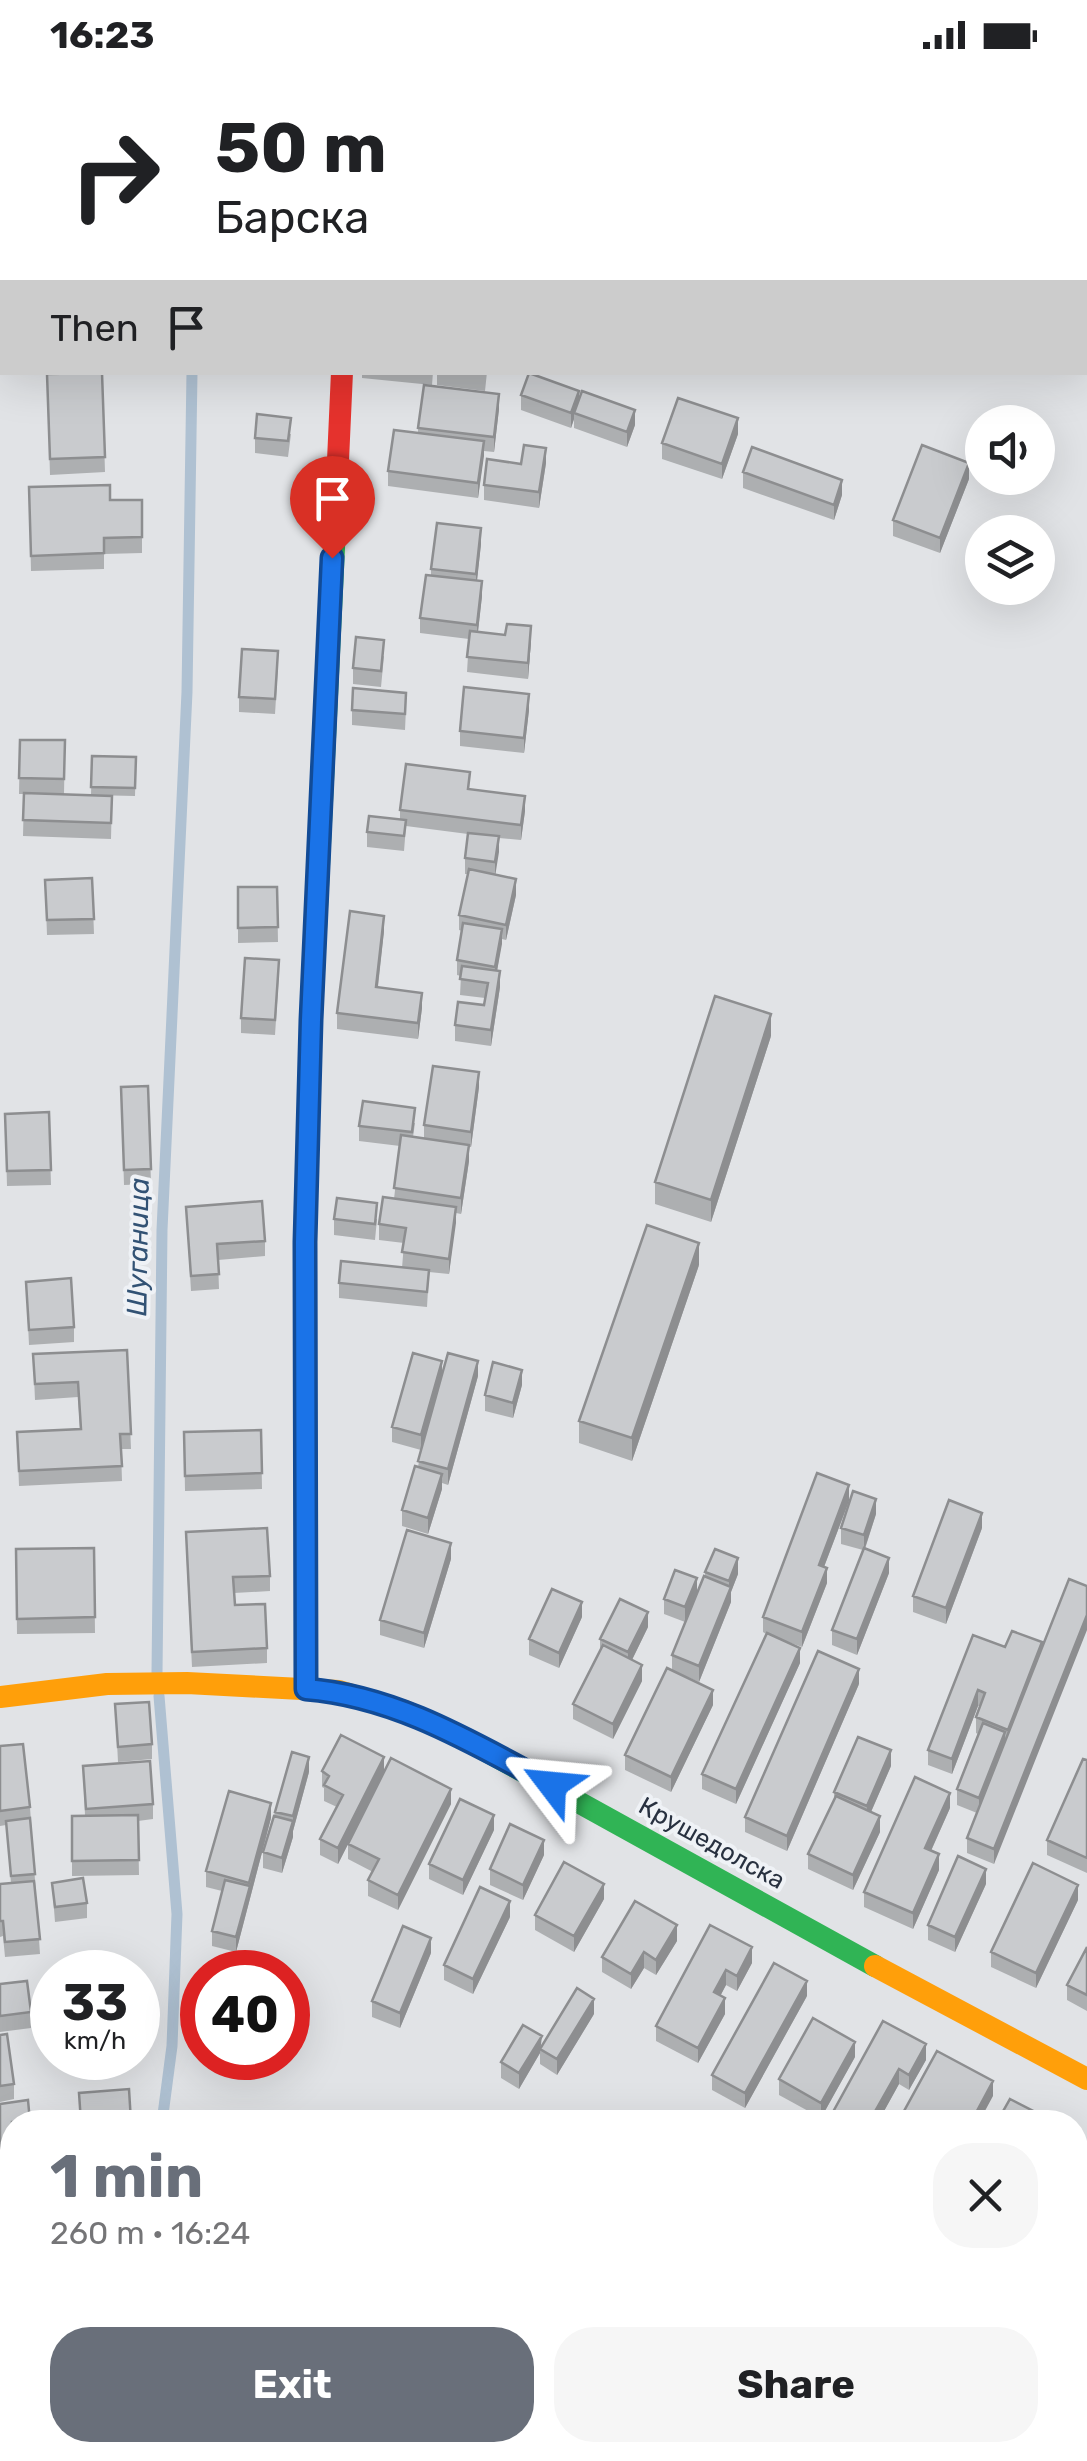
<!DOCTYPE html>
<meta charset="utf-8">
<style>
:root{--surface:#fff;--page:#f6f6f6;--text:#202124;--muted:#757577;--accent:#696f7a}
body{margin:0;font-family:Rubik,sans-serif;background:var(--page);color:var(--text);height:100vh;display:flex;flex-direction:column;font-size:38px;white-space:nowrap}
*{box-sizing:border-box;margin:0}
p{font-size:32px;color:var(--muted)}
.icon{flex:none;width:55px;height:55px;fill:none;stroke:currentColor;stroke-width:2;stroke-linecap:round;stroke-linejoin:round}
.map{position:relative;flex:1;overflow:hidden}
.sheet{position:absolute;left:0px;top:2040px;width:1088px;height:352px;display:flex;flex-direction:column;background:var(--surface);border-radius:40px 40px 0 0;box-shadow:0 10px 40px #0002}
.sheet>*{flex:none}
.guide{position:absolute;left:0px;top:0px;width:1088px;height:305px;box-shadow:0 10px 40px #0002;background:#fff;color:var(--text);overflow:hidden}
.controls{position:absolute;left:965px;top:335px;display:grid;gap:20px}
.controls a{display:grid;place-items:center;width:90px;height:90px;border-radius:50%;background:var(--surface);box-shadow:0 10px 40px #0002;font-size:50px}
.speed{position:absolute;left:30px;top:1880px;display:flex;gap:20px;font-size:50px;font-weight:700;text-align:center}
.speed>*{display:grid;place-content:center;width:130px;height:130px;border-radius:50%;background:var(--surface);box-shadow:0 10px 40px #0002;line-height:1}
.speed small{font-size:25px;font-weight:400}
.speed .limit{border:15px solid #d22;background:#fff;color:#111}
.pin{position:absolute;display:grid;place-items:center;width:85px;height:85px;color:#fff;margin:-102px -42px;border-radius:50% 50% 50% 0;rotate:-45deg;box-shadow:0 0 10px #0007}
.pin .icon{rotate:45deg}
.me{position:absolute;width:110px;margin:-55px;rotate:299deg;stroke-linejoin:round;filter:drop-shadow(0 0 8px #0008)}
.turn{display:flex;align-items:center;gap:35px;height:210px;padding:0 50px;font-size:45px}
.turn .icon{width:130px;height:130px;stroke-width:2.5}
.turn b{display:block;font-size:70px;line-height:85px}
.then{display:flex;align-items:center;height:95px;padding:0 50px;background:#0003;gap:20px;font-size:38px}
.round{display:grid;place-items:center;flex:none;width:105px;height:105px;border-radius:40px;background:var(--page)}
.headline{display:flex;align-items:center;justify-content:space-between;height:170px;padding:0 50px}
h1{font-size:60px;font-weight:700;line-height:75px;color:var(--accent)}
.action{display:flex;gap:20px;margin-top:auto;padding:20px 50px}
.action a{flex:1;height:115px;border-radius:40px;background:var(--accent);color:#fff;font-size:40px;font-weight:700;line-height:115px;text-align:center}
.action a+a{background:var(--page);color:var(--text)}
.status{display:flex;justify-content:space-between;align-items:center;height:70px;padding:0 50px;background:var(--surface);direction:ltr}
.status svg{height:28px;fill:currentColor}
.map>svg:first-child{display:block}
</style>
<div class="status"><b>16:23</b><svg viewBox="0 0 49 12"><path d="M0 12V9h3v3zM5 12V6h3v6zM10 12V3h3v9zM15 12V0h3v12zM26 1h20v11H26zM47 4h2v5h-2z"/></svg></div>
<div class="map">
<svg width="1087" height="2391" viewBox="0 0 1087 2391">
<rect width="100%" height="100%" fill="#e1e3e6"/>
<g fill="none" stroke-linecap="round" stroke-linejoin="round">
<!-- stream -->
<path stroke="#afc1d2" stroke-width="11" d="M206,2v-2
M157,1603l5,-443 25,-538 5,-320
M159,1626l18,218 -5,132 -10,76
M145,2380v11"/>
<!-- street casing -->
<g stroke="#bfc1c4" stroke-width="39">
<path id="street" d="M385,2l1,-2"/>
</g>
<!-- street -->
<use href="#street" stroke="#f1f1f3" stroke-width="35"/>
<!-- fast -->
<path stroke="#30b455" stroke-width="22" d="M311,965l24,-508
M457,1665l418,231"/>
<!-- slow -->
<path stroke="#ff9f0a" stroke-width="22" d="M306,1619l-1,-447 6,-207
M0,1627l107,-13 80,-1 152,8 66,20 52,24
M875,1896l212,113"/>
<!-- jam -->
<path stroke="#e5322d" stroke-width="22" d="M335,457l7,-155"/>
</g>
<!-- wall -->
<path fill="#adafb1" d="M362,302h71l-1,13 -70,-7z
M437,302h50l-2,19 -48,-6z
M102,303l3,99 -55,3 -3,-101z
M521,325l58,5 56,25 -8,22 -53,-19v-9l-3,9 -50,-18z
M499,339l-5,43 -10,-1 -6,47 -90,-12v-15l30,-38v-5z
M291,364l-3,23 -33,-4v-15z
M738,364l-16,45 -60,-20v-16z
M546,393l-7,45 -55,-8v-15l37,-21z
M743,402l99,23 -8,25 -91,-32z
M969,409l-29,74 -47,-17v-16z
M29,417l81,13h32v53l-38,1v15l-73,2z
M481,474l-4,36 5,16 -4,36 53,9 -3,38 -61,-7 2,-33 -49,-6v-15l11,-43v-6z
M384,586l-3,31 -28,-3v-16z
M278,596l-3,48 -36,-2v-15z
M406,638l-1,22 -53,-5v-15z
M529,640l-5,43 -64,-7v-15z
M20,670h45l-1,54 48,2 -1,43 -88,-3 1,-42h-5z
M92,686l44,1 -1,39 -44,-1z
M470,719l55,22 -4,29 -22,-2 -4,37 21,20 -10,45 -4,-1 -5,32 3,16 -9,59 -36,-5v-16l29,-20 1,-7 -25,-3 1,-19 -4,-1v-15l5,-29 -3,-1v-15l9,-41h-3v-16l3,-24 -62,-8 -2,25 -37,-4v-15l33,-12v-10z
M92,808l2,56 -47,1 -2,-55z
M238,817h39l1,55 -40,1z
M384,861l-6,56 44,21 -4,31 -81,-10v-16z
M279,905l-4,60 -34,-2v-15z
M771,966l-60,186 -56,-18v-22z
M148,1016l3,98 -27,1 -3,-98z
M479,1017l-8,60h-2v14l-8,53 -5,-1 -7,61 -20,-2 -2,35 -88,-9v-15l63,-15 2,-25 -25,-3v-16l15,-25 6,-53 -41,-5v-15l56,-3 -2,14 11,2v-14z
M49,1042l2,73 -44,1 -2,-72z
M186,1137l79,34v15l-47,4 1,29 -28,2z
M334,1149h43l-2,21 -41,-5z
M699,1195l-67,196 -53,-18v-22z
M26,1212l48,45v15l-45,3z
M127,1280l4,99h-10l1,32 -103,5 -2,-54 63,-3 -2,-32 -43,3 -2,-46z
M442,1304l36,2 -30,109 -6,-2v6l-14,45 -26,-8v-16l16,-43 3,-17 -29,-8v-15z
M522,1315l-9,33 -28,-7v-16z
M261,1360l1,59 -77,2 -1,-59z
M849,1431l-25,66 3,16 -25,64 -22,-8 20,24 -64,141 -34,-15v-15l64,-140 -3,-2v-15z
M876,1444l-11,35 24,24 -32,82 -25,-10v-15l31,-80 -22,-6v-16z
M982,1458l-36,96 -33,-12v-16z
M186,1477l84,29v15l-36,2 1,12 32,43v15l-75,4z
M94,1478l1,85 -78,1 -1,-85z
M451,1489l-27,89 -44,-13v-15z
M705,1502l33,2 -7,18v10l-32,80 -25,-11 39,34 -42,87 -46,-22v-15l47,-85v-15l13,-33 -21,-8v-15l33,-6 8,-17z
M582,1547l-23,51 -30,-13v-16z
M648,1557l-16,33 10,21 -29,58 -40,-20v-15l27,-54v-11z
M1042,1572l-48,222 -27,-11v-15l10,-25 -20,-8v-16l21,-55 -2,-1v-16l4,-11h-2l-26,68 -24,-9v-15l77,-103z
M859,1614l-72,167 -42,-19v-15z
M115,1634l37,40v15l-34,3z
M0,1676l30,61 10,147 -35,3 -2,-21 -3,1v-53l11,-1 -5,-58 -6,1z
M1087,1690v113l-40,-18v-15z
M83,1696l70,38v15l-15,2 1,54 -67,1v-60l13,-1z
M891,1696l-20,46 9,20 -27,58 -45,-21v-15l26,-55v-7z
M322,1701h62l67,33 -53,106 -30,-14v-16l5,-8 -25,-13v-15l-10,20 -18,-9v-16l17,-32 -13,-6v-13l-2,-1z
M309,1702l-16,59v6l-11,36 -19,-5v-16l12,-40z
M950,1738l-19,43 8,19 -26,59 -49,-22v-15z
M271,1748l-35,134 -24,-6v-15l10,-40 -16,-4v-16z
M494,1760l-31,65 -34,-16v-15z
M544,1785l-21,45 -33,-15v-16z
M52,1813l35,20v15l-32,4z
M986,1814l-31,68 -27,-12v-15z
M604,1829l-30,53 -39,-22v-15z
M1078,1830l-42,88 -45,-21v-15z
M510,1847l-37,77 -29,-14v-15z
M710,1855l42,38 -15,28 -11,-6 -6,11 5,18 -27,49 -42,-22v-15z
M677,1871l-21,34 -12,-7 -13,21 -29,-17v-15z
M1087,1877v64l-20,-11v-15z
M431,1883l-31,75 -28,-11v-16z
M0,1914l31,28v16l-31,4z
M807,1926l-62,112 -33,-18v-15z
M594,1944l-37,61 -17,-11v-11l-21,36 -18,-11v-16l41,-15z
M883,1951l43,39 -17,30 -10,-6 -21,38h-50z
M0,1965l14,49v15l-14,3z
M855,1987l-34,61 -42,-23v-16z
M0,2034l12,18v47l-10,1 -2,-16z
M12,2101v78l-11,2 -1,-78z
M33,2380h62v8l2,3h-63z"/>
<!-- shaded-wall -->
<path fill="#8d8e90" d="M579,321v15l-5,7v6l-3,9v-15z
M499,324v15l-5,43v-15z
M635,340v15l-8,22v-15z
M738,348v16l-16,45v-15z
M484,371v15l-6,42v-15z
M546,378v15l-7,45v-16z
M969,393v16l-29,74v-15z
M842,410v15l-8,25v-15z
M481,458v16l-5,46v-16z
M482,511v15l-5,44v-15z
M531,556v15l-3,38v-16z
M529,624v16l-5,43v-15z
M525,726v15l-4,29v-15z
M499,766v16l-4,25v-15z
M516,809v16l-10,45v-15z
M384,846v15l-8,71v-15z
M502,859v15l-7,38v-15z
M500,901v16l-9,59v-16z
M422,923v15l-4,31v-16z
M771,944v22l-60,186v-22z
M479,1002v15l-8,60v-15z
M469,1075v16l-8,53v-16z
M456,1137v16l-7,51v-15z
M699,1173v22l-67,196v-23z
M442,1291v15l-21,74v-15z
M478,1291v15l-30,109v-16z
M522,1300v15l-9,33v-15z
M442,1404v15l-14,45v-16z
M849,1415v16l-30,79v-15z
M876,1429v15l-12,37v-16z
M982,1443v15l-36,96v-16z
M451,1473v16l-27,89v-15z
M738,1488v16l-7,18v10l-32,80v-16l30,-74v-11z
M889,1488v15l-32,82v-16z
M827,1498v15l-25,64v-15z
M697,1508v16l-12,28v-15z
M582,1532v15l-23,51v-15z
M648,1542v15l-20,41v-16z
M1087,1545v15l-93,234v-15z
M1042,1572v16l-34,87v-15z
M800,1578v15l-64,141v-15z
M642,1595v16l-29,58v-15z
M859,1599v15l-72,167v-15z
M713,1620v15l-42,87v-15z
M978,1620v16l-26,68v-15z
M1005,1662v15l-26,67v-16z
M891,1680v16l-24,55v-15z
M309,1687v15l-16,59v6l-11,36v-15l11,-36v-6z
M384,1687v16l-46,91v-16z
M451,1719v15l-53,106v-15z
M950,1723v15l-25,56v-16z
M271,1733v15l-35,134v-15z
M494,1745v15l-31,65v-15z
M880,1746v16l-27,58v-15z
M544,1770v15l-21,45v-15z
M939,1784v16l-26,59v-16z
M986,1799v15l-31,68v-15z
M604,1814v15l-30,53v-16z
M1078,1815v15l-42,88v-15z
M510,1831v16l-37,77v-15z
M677,1855v16l-21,34v-15z
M431,1868v15l-31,75v-15z
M752,1877v16l-15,28v-15z
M644,1882v16l-13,21v-15z
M726,1900v15l-12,23v-16z
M807,1911v15l-62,112v-15z
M725,1928v16l-27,49v-15z
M594,1929v15l-37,61v-16z
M542,1966l-2,17 -21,36v-16z
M855,1972v15l-34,61v-15z
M926,1974v16l-17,30v-15z
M899,1999v15l-21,38h-9z
M993,2011v15l-14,26h-8z
M1087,2137v15l-12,21v-15z"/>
<!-- building -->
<path fill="#c9cbce" stroke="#8d8e90" stroke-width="2.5" d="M102,303l3,84 -55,2 -3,-85z
M529,303l50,18 -8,22 -50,-18z
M424,315l75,9 -5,43 -76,-9z
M582,321l53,19 -8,22 -53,-19z
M678,328l60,20 -16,46 -60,-21z
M257,344l34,4 -3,23 -33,-3z
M394,360l90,11 -6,42 -90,-12z
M524,375l22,3 -7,44 -55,-7 3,-26 34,5z
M922,375l47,18 -29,75 -47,-18z
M752,377l90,33 -8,25 -91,-33z
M110,415v15h32v37l-38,1v15l-73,3 -2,-69z
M437,453l44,5 -5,46 -45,-5z
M426,505l56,6 -5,44 -57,-7z
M507,554l24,2 -3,37 -61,-6 3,-26 35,4z
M356,567l28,3 -3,31 -28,-3z
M242,579l36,2 -3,48 -36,-2z
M464,617l65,7 -5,44 -64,-7z
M353,618l53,5 -1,21 -53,-4z
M20,670h45l-1,39 -45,-1z
M92,686l44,1 -1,31 -44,-1z
M406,694l64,8 -2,17 57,7 -4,29 -121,-15z
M24,723l88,3 -1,27 -88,-3z
M369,746l37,4 -2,16 -37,-4z
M468,763l31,3 -4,26 -30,-4z
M469,799l47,10 -10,46 -47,-10z
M92,808l2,41 -47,1 -2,-40z
M238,817h39l1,40 -40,1z
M350,841l34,5 -8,71 46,6 -4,30 -81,-10z
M463,853l39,6 -7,38 -38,-7z
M245,888l34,2 -4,60 -34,-2z
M462,896l38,5 -9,59 -36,-5 3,-23 26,3 4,-22 -28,-4z
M715,926l56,18 -60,186 -56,-18z
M433,996l46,6 -8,60 -47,-7z
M148,1016l3,83 -27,1 -3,-83z
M363,1031l52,7 -3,24 -53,-6z
M49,1042l2,58 -44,1 -2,-57z
M401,1065l68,10 -8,53 -67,-10z
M383,1127l73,10 -7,52 -47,-7 4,-24 -27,-4z
M337,1128l40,5 -2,21 -41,-5z
M262,1131l3,40 -48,3 2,30 -28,2 -5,-69z
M647,1155l52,18 -67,195 -53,-17z
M341,1191l88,9 -2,22 -88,-9z
M71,1208l3,49 -45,3 -3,-48z
M127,1280l4,84h-11l2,32 -103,5 -2,-39 64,-3 -3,-47 -43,2 -2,-30z
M413,1283l29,8 -21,74 -29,-8z
M448,1283l30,8 -30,108 -30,-8z
M493,1292l29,8 -9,33 -28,-8z
M261,1360l1,43 -77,3 -1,-44z
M415,1396l27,8 -14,44 -26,-8z
M817,1403l32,12 -30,80 8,3 -25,64 -39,-15z
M853,1421l23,8 -12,36 -23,-7z
M949,1430l33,13 -36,95 -33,-12z
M267,1458l3,48 -37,1 2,28 30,-1 2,44 -75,4 -6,-120z
M407,1460l44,13 -27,90 -44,-13z
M94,1478l1,69 -78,2 -1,-70z
M864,1478l25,10 -32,81 -25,-9z
M715,1479l23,9 -9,23 -24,-9z
M675,1500l22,8 -12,29 -21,-8z
M704,1506l27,11 -32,79 -27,-11z
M1069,1509l18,7v29l-93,234 -27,-11z
M552,1519l30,13 -23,51 -30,-14z
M620,1529l28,13 -20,40 -28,-13z
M1012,1561l30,11 -34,88 -32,-13 9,-24 -7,-3 -26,69 -24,-9 45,-115 32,12z
M767,1563l33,15 -64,141 -34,-15z
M603,1575l39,20 -29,59 -40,-20z
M818,1581l41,18 -72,167 -42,-19z
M667,1598l46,22 -42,87 -46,-22z
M149,1632l3,42 -34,3 -3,-43z
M983,1653l22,9 -26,66 -22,-9z
M341,1665l43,22 -46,91 -18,-9 23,-44 -19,-10 5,-9 -7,-5z
M858,1667l33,13 -24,56 -33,-14z
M23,1674l7,63 -30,4v-65z
M292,1682l17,5 -16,59 -18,-4z
M391,1688l60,31 -53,106 -30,-15 11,-21 -31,-15z
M1083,1689l4,1v98l-40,-18z
M150,1691l3,43 -67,5 -3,-43z
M915,1707l35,16 -25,55 14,6 -26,59 -49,-21z
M229,1721l42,12 -22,80 -43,-12z
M836,1726l44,20 -27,59 -45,-21z
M460,1729l34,16 -31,65 -34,-16z
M138,1745l1,45 -67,1v-45z
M274,1746l19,5 -11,37 -19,-6z
M30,1748l5,56 -24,2 -5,-55z
M510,1754l34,16 -21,45 -33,-16z
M958,1786l28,13 -31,68 -27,-12z
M564,1792l40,22 -30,52 -39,-21z
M1033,1793l45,22 -42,88 -45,-21z
M83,1808l4,25 -32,4 -3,-24z
M225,1810l25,6 -14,51 -24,-6z
M34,1811l6,58 -35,3 -2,-21h-3v-37z
M480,1817l30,14 -37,78 -29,-14z
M635,1831l42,24 -21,35 -12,-8 -13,22 -29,-17z
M710,1855l42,22 -15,29 -11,-6 -12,22 11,6 -27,50 -42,-22z
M403,1856l28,12 -31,75 -28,-12z
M1087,1877v48l-20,-10z
M774,1893l33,18 -62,112 -33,-18z
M27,1911l4,31 -31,4v-32z
M577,1918l17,11 -37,60 -17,-10z
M813,1948l42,24 -34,61 -42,-24z
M883,1951l43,23 -17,31 -10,-6 -30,53h-38l-3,-1z
M523,1955l19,11 -23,37 -18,-11z
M7,1964l7,50 -14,2v-51z
M937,1981l56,30 -22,41h-73z
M129,2019l2,33h-50l-2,-29z
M1010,2029l33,17 -4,6h-42z
M28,2030l2,22h-18v32l-10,1 -2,-16v-35z
M1075,2094l12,7v36l-12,21z
M12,2101v63l-11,1 -1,-62z
M10,2247h2v40h-1z
M1087,2338v53h-30l6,-11h12v-21z
M34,2380h61v1l-60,5z
M97,2387v4h-35z"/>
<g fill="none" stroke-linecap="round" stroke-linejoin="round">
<!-- route casing -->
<g stroke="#114b97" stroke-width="25">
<path id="route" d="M332,488l-21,462 -6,222 1,447c90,7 167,54 246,96"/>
</g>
<!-- route -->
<use href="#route" stroke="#1a73e8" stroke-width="18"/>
</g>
<g text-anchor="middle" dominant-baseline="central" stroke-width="8" stroke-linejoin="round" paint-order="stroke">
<!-- street labels -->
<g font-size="25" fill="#283140" stroke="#eff2f6">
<text transform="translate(712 1773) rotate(29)">Крушедолска</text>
</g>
<!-- water labels -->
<g font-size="28" font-style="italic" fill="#325274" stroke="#eff2f6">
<text transform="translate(138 1177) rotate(-89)">Шуганица</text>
</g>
</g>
</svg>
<div class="controls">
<a><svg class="icon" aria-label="sound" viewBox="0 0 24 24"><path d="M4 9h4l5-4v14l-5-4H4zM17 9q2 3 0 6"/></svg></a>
<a><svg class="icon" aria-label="layers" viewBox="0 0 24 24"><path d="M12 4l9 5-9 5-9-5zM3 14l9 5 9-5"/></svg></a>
</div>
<div class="speed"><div>33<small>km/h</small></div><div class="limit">40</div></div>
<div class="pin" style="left:332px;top:488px;background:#d93025"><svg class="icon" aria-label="arrive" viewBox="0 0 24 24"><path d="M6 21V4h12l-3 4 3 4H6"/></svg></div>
<svg class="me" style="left:552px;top:1715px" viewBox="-20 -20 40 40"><path d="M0-17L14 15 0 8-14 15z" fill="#1a73e8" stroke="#fff" stroke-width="4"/></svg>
<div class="guide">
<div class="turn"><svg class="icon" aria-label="right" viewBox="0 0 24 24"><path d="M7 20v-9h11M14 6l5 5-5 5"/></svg><div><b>50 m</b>Барска</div></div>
<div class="then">Then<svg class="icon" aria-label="arrive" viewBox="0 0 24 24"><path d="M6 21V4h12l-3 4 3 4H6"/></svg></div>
</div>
<section class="sheet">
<div class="headline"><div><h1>1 min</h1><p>260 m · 16:24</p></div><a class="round"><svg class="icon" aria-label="close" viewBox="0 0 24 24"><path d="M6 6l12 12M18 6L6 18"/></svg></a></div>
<div class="action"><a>Exit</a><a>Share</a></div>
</section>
</div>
